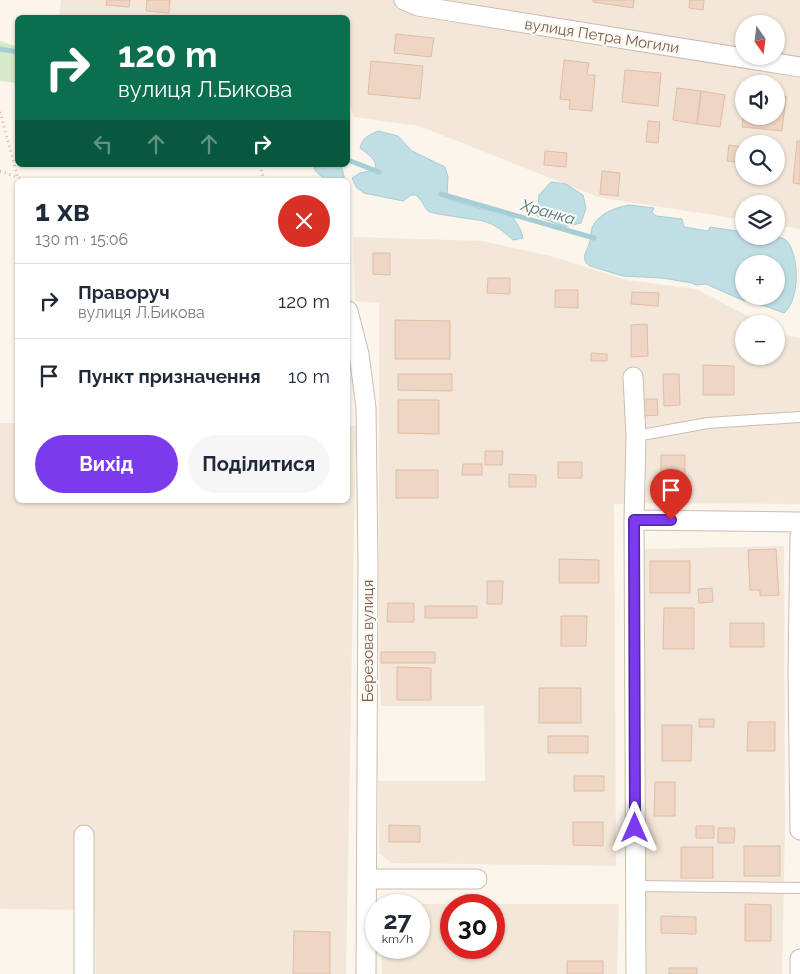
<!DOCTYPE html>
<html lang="uk">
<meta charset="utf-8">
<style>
:root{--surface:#fff;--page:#f6f6f7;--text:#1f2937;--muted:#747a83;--line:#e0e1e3;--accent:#7c3aed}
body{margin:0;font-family:Raleway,sans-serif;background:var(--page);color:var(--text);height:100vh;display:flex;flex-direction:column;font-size:19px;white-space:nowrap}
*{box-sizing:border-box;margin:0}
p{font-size:16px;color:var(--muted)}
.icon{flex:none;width:28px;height:28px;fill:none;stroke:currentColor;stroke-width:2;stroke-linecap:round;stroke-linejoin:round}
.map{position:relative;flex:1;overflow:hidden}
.side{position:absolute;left:15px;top:178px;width:335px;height:325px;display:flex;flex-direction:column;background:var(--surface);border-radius:8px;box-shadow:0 1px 4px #0004}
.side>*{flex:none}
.top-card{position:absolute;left:15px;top:15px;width:335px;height:152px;border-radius:8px;box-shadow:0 1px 4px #0004;background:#0b6e4f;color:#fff;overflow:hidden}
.needle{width:32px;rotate:166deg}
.tools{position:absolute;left:735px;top:15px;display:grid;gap:10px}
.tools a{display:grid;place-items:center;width:50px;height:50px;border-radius:50%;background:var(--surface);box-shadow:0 1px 4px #0004;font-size:25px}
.speed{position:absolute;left:365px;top:894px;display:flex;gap:10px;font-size:25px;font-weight:700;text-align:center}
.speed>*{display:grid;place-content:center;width:65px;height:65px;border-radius:50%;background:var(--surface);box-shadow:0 1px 4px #0004;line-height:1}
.speed small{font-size:12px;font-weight:400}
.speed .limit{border:8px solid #d22;background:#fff;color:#111}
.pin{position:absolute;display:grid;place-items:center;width:42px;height:42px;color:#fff;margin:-51px -21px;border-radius:50% 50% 50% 0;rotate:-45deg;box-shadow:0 0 5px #0007}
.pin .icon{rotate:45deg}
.me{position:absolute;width:55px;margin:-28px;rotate:0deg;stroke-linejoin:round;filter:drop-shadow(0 0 4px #0008)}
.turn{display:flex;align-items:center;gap:18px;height:105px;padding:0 20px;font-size:22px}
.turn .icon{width:65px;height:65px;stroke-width:2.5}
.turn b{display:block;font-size:35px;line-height:42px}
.lanes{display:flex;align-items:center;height:48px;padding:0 20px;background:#0003;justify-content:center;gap:25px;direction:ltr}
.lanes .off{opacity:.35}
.round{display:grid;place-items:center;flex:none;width:52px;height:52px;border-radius:26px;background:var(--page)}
.headline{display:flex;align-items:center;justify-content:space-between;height:85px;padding:0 20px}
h1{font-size:30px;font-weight:700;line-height:38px}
.cta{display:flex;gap:10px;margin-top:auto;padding:10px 20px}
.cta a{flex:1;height:58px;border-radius:30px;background:var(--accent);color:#fff;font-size:20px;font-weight:700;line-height:58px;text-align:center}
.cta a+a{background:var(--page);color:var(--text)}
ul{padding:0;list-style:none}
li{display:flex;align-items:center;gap:15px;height:75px;padding:0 20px;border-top:1px solid var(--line)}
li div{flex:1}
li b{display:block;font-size:19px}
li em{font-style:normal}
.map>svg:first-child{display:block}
</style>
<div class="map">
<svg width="800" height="974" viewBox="0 0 800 974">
<rect width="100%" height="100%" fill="#fbf5eb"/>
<!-- residential -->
<path fill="#f3e7d9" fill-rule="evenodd" d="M61,0h739v229l-24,-4v-21h-32v16l-146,-23 -179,-71 -65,-9 -6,-17v-82h-289zM744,24h32v32h-32zM744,84h32v32h-32zM744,144h32v32h-32z
M353,237l129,4 69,15 75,24 70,9 67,35h-19v32h32v-25l9,4 15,3v166l-143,-1 -43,1 2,362 -225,-3 -12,-10 -1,-72h107l-1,-75h-103l-2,-44v-359l-24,-2z
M0,423h17l1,77h330v-74h8l-10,548h-250l-1,-64 -95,-1z
M784,546l1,280 -3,148h-137l-1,-83 2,-9 -2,-333z
M382,904h237l-2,70h-235v-26h37v-43zM451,905h43v43h-43z"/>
<!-- green -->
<path fill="#d6e9c9" d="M0,41l17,6v36l-17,-2z"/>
<!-- water -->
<path fill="#c0dfe4" stroke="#a6ced5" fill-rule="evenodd" d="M378,131l20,5 14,15 33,16 3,10 -1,19 4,4 34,10 26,2c4,11 10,15 12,26l-10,2c-9,-8 -18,-16 -30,-19 -9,-2 -52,-7 -55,-10 -4,-4 -6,-11 -12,-16h-5l-8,6 -39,-8 -8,-6 -4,-9 8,-5 15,-3c3,-11 -8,-16 -15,-22 2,-10 9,-13 18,-17z
M315,165h26l4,15c-13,0 -25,0 -31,-12z
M551,182l15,2 17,11 3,13 -5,15 -17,4 -27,-11 2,-21z
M629,205l25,3 -2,4 4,4 26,3 2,8 24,4 2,-4 34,5v4c12,0 31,-3 42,4 14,15 14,60 -2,73l-19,-7 -23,-6 -36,-16 -10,1 -4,-2 -30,-5 -39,-2 -33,-10 -4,-3c-4,-9 1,-11 3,-19 2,-6 1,-14 5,-20 8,-12 21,-16 35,-19zM744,264h32v32h-32z"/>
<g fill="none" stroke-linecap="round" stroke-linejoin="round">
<!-- stream -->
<path stroke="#a6ced5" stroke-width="5" d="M0,49l18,3
M348,160l31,12
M441,194l153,44"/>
</g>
<!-- building -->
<path fill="#efd5c4" stroke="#e1bda5" d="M107,0h23l-1,7 -23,-2z
M147,0h23l-1,13 -23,-2z
M593,0h41l-1,8 -40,-6z
M690,0h14l-1,10 -14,-2z
M396,34l38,4 -3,19 -37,-4z
M564,60l25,3 -2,12h8l-3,36 -23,-2 1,-9 -10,-1z
M371,61l52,5 -3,33 -52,-5z
M625,70l36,3 -3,33 -36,-4z
M677,88l24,3 -4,33 -24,-4z
M701,91l24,4 -5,32 -23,-3z
M776,95l10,1 -4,35 -40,-4 2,-20v9h32z
M648,121l12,1 -2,21 -12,-1z
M797,141h3v43l-7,-1z
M729,145l15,2v16l-17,-2z
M545,151l22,2 -1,14 -22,-2z
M602,171l18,2 -2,23 -18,-2z
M373,253h17v22l-17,-1z
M488,278h22v16l-23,-1z
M555,290h23v18l-23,-1z
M632,292l27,1 -1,13 -27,-2z
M395,320l55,1v38h-55z
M647,324l1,32 -17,1v-32z
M591,353l16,1v7h-16z
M703,365l31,1v29h-31z
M398,374h54v17l-54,-1z
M663,374h16l1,31 -16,1z
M643,399h14l1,16 -14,1z
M398,400h41v34l-41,-1z
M485,451h18l-1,14h-17z
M661,455h24v28h-24z
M558,462h24v16h-24z
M463,464h19v11h-20z
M396,470h42v28h-42z
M509,474l27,1v12h-27z
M776,549l3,46 -19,1v-6h-10l-2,-40z
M559,559l40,1v23h-40z
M650,561h40v32h-40z
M487,581h16l-1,23h-15z
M712,588l1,14 -14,1 -1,-14z
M388,603h26v19h-27z
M425,606h52v12h-52z
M664,608h30v41h-31z
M561,616h26l-1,30h-25z
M730,623h34v24h-34z
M381,652h54v11h-54z
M397,667l34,1v32h-34z
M539,688h42v35h-42z
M699,719h15v8h-15z
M748,722h27v29h-28z
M662,725h30l-1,36h-29z
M548,736h40v17h-40z
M574,776h30v15h-30z
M655,782h20v34h-21z
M573,822h30v24l-30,-1z
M389,825l31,1v16h-31z
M696,826h18v12h-18z
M718,828h17l-1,15h-16z
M744,846h36v30h-36z
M681,847h32v31h-32z
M745,904l26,1v36h-26z
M661,916l35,1v17l-35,-1z
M294,931l36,1v42h-37z
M567,961h36v13h-36z
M669,968h28v6h-28z"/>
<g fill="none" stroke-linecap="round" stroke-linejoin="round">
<!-- lane casing -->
<g stroke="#cdbdb1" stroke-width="12">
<path id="lane" d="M636,436l72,-13 92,-6
M635,886l165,2"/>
</g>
<!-- street casing -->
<g stroke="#cdbdb1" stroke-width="21">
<path id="street" d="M404,0l14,6 382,61
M348,311l11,43 7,54 2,155 -2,411
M633,377l3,59 -2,84 2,454
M634,520l166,2
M800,536l-2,136 2,158
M367,879h110
M84,974v-139
M800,974v-15"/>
</g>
<!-- path -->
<path stroke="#d4b9a6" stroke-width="3" stroke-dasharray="1 4" stroke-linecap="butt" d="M0,112l18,66
M260,165l4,15
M0,171l25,9"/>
<!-- lane -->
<use href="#lane" stroke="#fff" stroke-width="10"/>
<!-- street -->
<use href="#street" stroke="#fff" stroke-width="19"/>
</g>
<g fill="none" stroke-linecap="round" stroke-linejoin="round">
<!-- route casing -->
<g stroke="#51269a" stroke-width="12">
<path id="route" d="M635,828l-1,-308h37"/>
</g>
<!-- route -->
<use href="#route" stroke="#7c3aed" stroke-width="9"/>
</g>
<g text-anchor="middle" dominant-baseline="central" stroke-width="4" stroke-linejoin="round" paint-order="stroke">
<!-- street labels -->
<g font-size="15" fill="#755d4f" stroke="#fef9f1">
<text transform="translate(602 36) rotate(9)">вулиця Петра Могили</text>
<text transform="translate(368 641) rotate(-90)">Березова вулиця</text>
</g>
<!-- water labels -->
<g font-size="16" font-style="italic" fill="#47767f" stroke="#fef9f1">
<text transform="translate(548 212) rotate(16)">Хранка</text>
</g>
</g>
</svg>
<div class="tools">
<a><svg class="needle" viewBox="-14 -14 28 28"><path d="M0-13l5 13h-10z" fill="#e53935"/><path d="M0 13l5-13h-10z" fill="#747a83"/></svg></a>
<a><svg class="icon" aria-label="sound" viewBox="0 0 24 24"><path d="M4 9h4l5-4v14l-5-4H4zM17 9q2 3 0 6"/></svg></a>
<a><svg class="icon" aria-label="search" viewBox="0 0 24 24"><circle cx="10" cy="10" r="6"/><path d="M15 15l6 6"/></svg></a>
<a><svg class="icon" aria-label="layers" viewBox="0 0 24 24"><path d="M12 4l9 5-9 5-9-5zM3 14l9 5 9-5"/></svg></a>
<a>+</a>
<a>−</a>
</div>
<div class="speed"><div>27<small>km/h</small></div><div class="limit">30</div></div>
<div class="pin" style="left:671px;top:520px;background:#d93025"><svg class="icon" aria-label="arrive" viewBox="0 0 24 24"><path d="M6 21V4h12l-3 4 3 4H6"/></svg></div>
<svg class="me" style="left:635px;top:828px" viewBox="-20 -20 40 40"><path d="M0-17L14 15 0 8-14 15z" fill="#7c3aed" stroke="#fff" stroke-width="4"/></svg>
<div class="top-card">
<div class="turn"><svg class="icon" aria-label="right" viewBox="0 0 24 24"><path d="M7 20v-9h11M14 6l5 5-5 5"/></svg><div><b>120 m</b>вулиця Л.Бикова</div></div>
<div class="lanes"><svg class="icon off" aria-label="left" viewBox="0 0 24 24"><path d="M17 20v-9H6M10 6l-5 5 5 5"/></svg><svg class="icon off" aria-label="ahead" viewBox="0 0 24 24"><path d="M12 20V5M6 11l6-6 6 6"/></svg><svg class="icon off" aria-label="ahead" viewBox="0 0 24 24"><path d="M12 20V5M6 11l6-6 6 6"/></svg><svg class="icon" aria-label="right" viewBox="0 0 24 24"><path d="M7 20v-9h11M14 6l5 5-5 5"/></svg></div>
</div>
<section class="side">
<div class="headline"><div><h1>1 хв</h1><p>130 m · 15:06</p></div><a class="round" style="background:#d93025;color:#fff"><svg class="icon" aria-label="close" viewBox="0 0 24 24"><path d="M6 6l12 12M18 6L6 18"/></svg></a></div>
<ul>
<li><svg class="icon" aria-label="right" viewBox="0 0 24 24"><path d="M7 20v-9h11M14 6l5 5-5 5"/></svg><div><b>Праворуч</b><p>вулиця Л.Бикова</p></div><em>120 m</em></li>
<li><svg class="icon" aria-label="arrive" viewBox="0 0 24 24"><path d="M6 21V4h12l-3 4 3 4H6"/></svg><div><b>Пункт призначення</b></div><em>10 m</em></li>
</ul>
<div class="cta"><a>Вихід</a><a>Поділитися</a></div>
</section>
</div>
